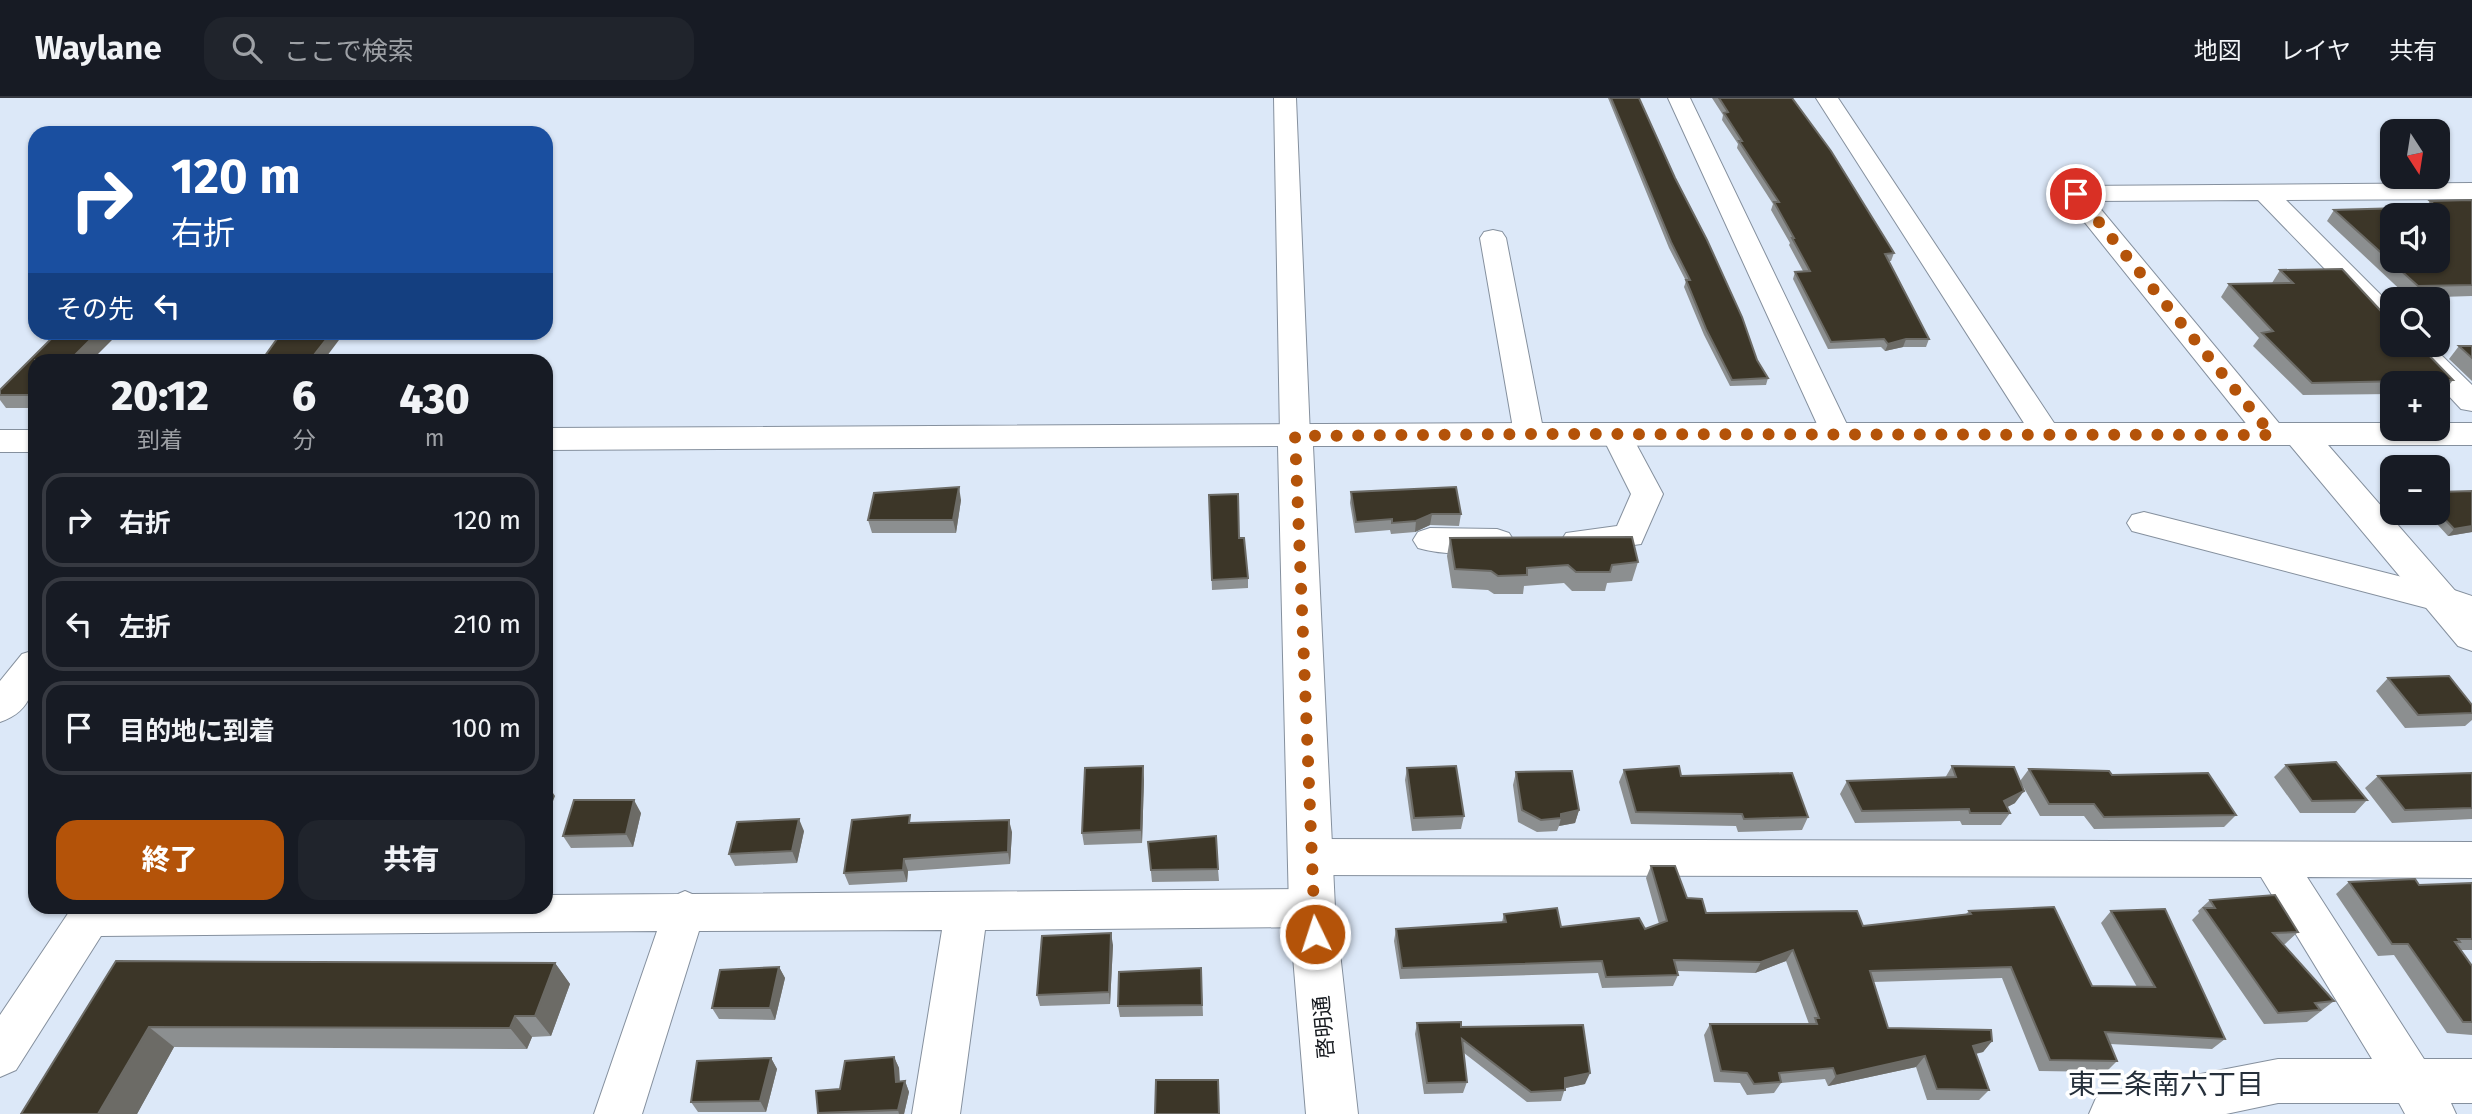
<!DOCTYPE html>
<html lang="ja">
<meta charset="utf-8">
<style>
:root{--surface:#171b24;--page:#20242c;--text:#f1f3f6;--muted:#9ea1a6;--line:#363941;--accent:#b45309}
body{margin:0;font-family:"Fira Sans","Noto Sans JP",sans-serif;background:var(--page);color:var(--text);height:100vh;display:flex;flex-direction:column;font-size:26px;white-space:nowrap}
*{box-sizing:border-box;margin:0}
p{font-size:23px;color:var(--muted)}
.icon{flex:none;width:38px;height:38px;fill:none;stroke:currentColor;stroke-width:2;stroke-linecap:round;stroke-linejoin:round}
.map{position:relative;flex:1;overflow:hidden}
.details{position:absolute;left:28px;top:256px;width:525px;height:560px;display:flex;flex-direction:column;background:var(--surface);border-radius:21px;box-shadow:0 2px 5px #0004}
.details>*{flex:none}
.guide{position:absolute;left:28px;top:28px;width:525px;height:214px;border-radius:21px;box-shadow:0 2px 5px #0004;background:#1a4fa0;color:#fff;overflow:hidden}
.needle{width:46px;rotate:168deg}
.buttons{position:absolute;left:2380px;top:21px;display:grid;gap:14px}
.buttons a{display:grid;place-items:center;width:70px;height:70px;border-radius:14px;background:var(--surface);box-shadow:0 2px 5px #0004;font-size:35px}
.pin{position:absolute;display:grid;place-items:center;width:60px;height:60px;color:#fff;margin:-30px;border:4px solid #fff;border-radius:50%;box-shadow:0 2px 7px #0007}
.me{position:absolute;width:77px;margin:-38px;rotate:356deg;stroke-linejoin:round;filter:drop-shadow(0 0 5px #0008)}
.turn{display:flex;align-items:center;gap:24px;height:147px;padding:0 28px;font-size:32px}
.turn .icon{width:91px;height:91px;stroke-width:2.5}
.turn b{display:block;font-size:49px;line-height:60px}
.then{display:flex;align-items:center;height:66px;padding:0 28px;background:#0003;gap:14px;font-size:26px}
.eta{display:flex;justify-content:space-evenly;align-items:center;height:119px;text-align:center}
.eta b{font-size:42px;font-weight:800;line-height:49px}
.primary-button{display:flex;gap:14px;margin-top:auto;padding:14px 28px}
.primary-button a{flex:1;height:80px;border-radius:21px;background:var(--accent);color:#fff;font-size:28px;font-weight:800;line-height:80px;text-align:center}
.primary-button a+a{background:var(--page);color:var(--text)}
ul{padding:0;list-style:none}
li{display:flex;align-items:center;gap:21px;height:94px;margin:0 14px 10px;padding:0 14px;border:4px solid var(--line);border-radius:21px}
li div{flex:1}
li b{display:block;font-size:26px}
li em{font-style:normal}
header{display:flex;align-items:center;gap:42px;box-sizing:border-box;height:98px;padding:0 35px;background:var(--surface);border-bottom:2px solid var(--line)}
header strong{font-size:33px}
nav{display:flex;gap:38px;margin-inline-start:auto;font-size:24px}
.search{width:490px;height:63px;background:var(--page);display:flex;align-items:center;gap:18px;box-sizing:border-box;padding:0 24px;border-radius:21px;color:var(--muted);font-size:26px}
.map>svg:first-child{display:block}
</style>
<header>
<strong>Waylane</strong>
<div class="search"><svg class="icon" aria-label="search" viewBox="0 0 24 24"><circle cx="10" cy="10" r="6"/><path d="M15 15l6 6"/></svg>ここで検索</div>
<nav><a>地図</a><a>レイヤ</a><a>共有</a></nav>
</header>
<div class="map">
<svg width="2472" height="1016" viewBox="0 0 2472 1016">
<rect width="100%" height="100%" fill="#dce8f8"/>
<g fill="none" stroke-linecap="round" stroke-linejoin="round">
<!-- minor casing -->
<g stroke="#85909e" stroke-width="2">
<path id="minor" d="M1274,0h22l14,338 -4,7 -11,3 -11,-3 -4,-7z
M1668,0h22l162,337 -4,7 -11,3 -11,-3 -4,-7z
M1816,0h22l224,337 -4,7 -11,3 -11,-3z
M2472,85v16l-186,1 106,106v24l-10,-2 -124,-128 -164,1 189,227 4,7 -4,7 -11,3 -11,-3 -199,-248 4,-5 9,-3z
M1493,132l9,2 4,6 38,196 -4,7 -11,3 -11,-3 -4,-7 -34,-196 4,-6z
M2401,247h30l41,40v26l-11,-2z
M1616,326l11,3 36,67 -22,50 -63,9 -12,-4 -5,-8 5,-8 51,-7 14,-32 -30,-60 4,-7z
M2144,414l310,78 18,6v27l-38,-13 -302,-79 -5,-8 5,-8z
M1430,430l67,1 12,4 5,8 -5,8c-23,7 -68,6 -91,-1l-5,-8 5,-8z
M35,552c0,32 1,60 -35,72v-41l22,-27z
M1312,741l1160,3v36l-165,-1 117,182h48v44h-21l5,11h-51l-6,-11h-121l-52,11h-137l7,-16 17,-7 165,-32h94l-111,-182 -949,-2 -14,-6 -6,-12 6,-12z
M1312,791l15,6 6,13 -6,13 -15,6 -327,3 -25,184h-48l30,-184 -243,1 -57,183h-48l63,-183 -556,5 -85,134 -16,7v-62l73,-109h473v-11l132,-1 7,-3 7,3z"/>
</g>
<!-- tertiary casing -->
<g stroke="#85909e" stroke-width="2">
<path id="tertiary" d="M1529,325h863v6h46v-6h34v22h-144l144,165v41l-14,-5 -168,-201 -977,1 22,462 23,206h-52l-17,-206 -11,-462 -732,4v-22z
M0,332h35v22h-35z"/>
</g>
<!-- minor -->
<use href="#minor" fill="#fff" fill-rule="evenodd"/>
<!-- tertiary -->
<use href="#tertiary" fill="#fff" fill-rule="evenodd"/>
</g>
<!-- wall -->
<path fill="#8c8f90" d="M1608,0h31l118,262 11,18 -2,7 -36,1 -26,-51 -20,-48 2,-6 -17,-33z
M1712,0h80l102,155 -3,8h-2l40,78 -3,8h-23l-18,4 -4,-4 -53,2 -35,-70 2,-7 8,-1 -14,-26 1,-2 -19,-33 2,-6 -36,-56 1,-4 -16,-24 1,-5z
M2472,102v96l-63,2 -82,-77 7,-11 91,-2 5,-7z
M2280,172l112,75 61,35 -10,13h-5v-10h-46v11l-89,1 -50,-49 6,-8 -38,-41 8,-13 43,-1z
M2459,248h13v35l-23,-22z
M35,262v48h-29l-6,-8v-10z
M1351,394l110,22 -2,12 -29,-1 -15,7 -24,2 -1,-4 -35,3 -5,-30z
M2438,394l34,40 -24,4 -21,-23h11z
M1209,397l30,43 9,40v10l-36,2z
M961,402l-5,33h-84l-4,-13z
M1450,440l188,24 -6,19 -25,2 -2,8h-33l-8,-8 -40,3 -1,8h-29l-6,-4 -36,-2 -5,-32z
M2388,580l84,27v15l-7,6 -60,2 -29,-37z
M2286,667l81,35 -12,13h-55l-26,-36z
M1952,668l63,37 -8,4 3,6 -9,12h-39l-2,-4 -105,2 -15,-29 7,-13 98,-3z
M1407,670l57,48 -3,13 -49,2 -7,-51z
M2029,671l207,46 -12,12 -130,2 -10,-13h-44l-20,-35z
M1624,672l57,6 127,41 -6,13 -64,2 -2,-6 -105,-2 -12,-42z
M1516,674l63,38 -4,13 -16,3 -2,5 -20,1 -19,-10 -5,-37z
M2472,675v46l-80,4 -27,-35 13,-12z
M1144,681l-2,64 -58,2 -2,-12z
M641,715l-8,34 -62,1 -8,-12z
M913,725l99,9 -2,32 -102,7 -1,11 -58,3 -5,-12z
M804,733l-7,32 -62,3 -6,-12z
M1148,744l70,27 1,12 -67,1z
M1651,768l55,47 157,13 103,-12 3,-3 123,75 45,1 -36,-64 10,-12 114,128 -13,10 -102,-5 7,17 -11,11 -67,-1 -37,-93 -129,4 15,46 104,13 -9,11 -7,2 13,36 -10,10h-52l-11,-33 -88,19 -3,-7 -44,4 -7,10 -27,2 -7,-12 -26,-1 -10,-47 6,-11h99l-23,-63 -31,12 -78,-2 1,4 -5,11 -71,2 -4,-15 -198,6 -6,-38 2,-12 106,-7 2,-8 57,13 84,2 14,-5 -13,-46z
M2349,784l70,3 53,-2v67h-11l11,16v69l-25,-2 -53,-78 -16,1 -42,-62z
M2210,802l88,32 -13,12h-2l51,57 -27,21 -43,2 -72,-104 7,-7 -1,-2z
M1113,847l-3,59 -70,2 -3,-11z
M116,863l439,2 15,21 -19,52 -19,1 -5,12 -353,-2 -37,67z
M779,869l6,11 -10,42 -56,-1 -7,-11z
M1201,870l2,48 -83,1 -2,-11z
M1417,925l44,4 124,57 -20,4 -4,13 -34,1 -63,-49 3,29 -4,11 -39,1 -9,-60z
M894,959l5,11 1,14 5,-1 4,11 -5,22h-85l-1,-1 22,-24z
M771,960l6,11 -11,43h-68l-7,-10z"/>
<!-- shaded-wall -->
<path fill="#6c6b66" d="M98,234h22l-28,28h-22z
M332,234h13l-21,28h-14z
M1906,241l-3,8 -18,4 3,-7z
M959,389l2,13 -5,33 -3,-13z
M1432,416l-2,11 -15,7 1,-11z
M2472,428v6l-24,4 6,-7z
M1143,668l1,13 -2,64 -1,-13z
M547,686l8,12 -9,23v-32z
M2024,693l-9,12 -19,10 8,-12z
M634,702l7,13 -8,34 -7,-13z
M1579,712l-4,13 -16,3 2,-8v-4z
M799,721l5,12 -7,32 -5,-12z
M1009,722l3,12 -2,32 -2,-12z
M904,761l4,12 -1,11 -4,-12z
M1111,835l2,12 -3,59 -1,-12z
M1793,852l-7,11 -31,12 6,-11z
M555,865l15,21 -19,52 -16,-20z
M779,869l6,11 -10,42 -5,-12z
M515,918l17,21 -5,12 -17,-21z
M149,929l25,20 -37,67h-39z
M1992,943l-9,11 -20,4 10,-10z
M1925,958l-9,11 -88,19 8,-10z
M894,959l5,11 1,25 -4,-11z
M771,960l6,11 -11,43 -6,-11z
M1590,975l-5,11 -24,5 4,-11z
M905,983l4,11 -5,22h-5l-1,-4z"/>
<!-- building -->
<path fill="#3c3628" stroke="#6c6b66" stroke-width="2" fill-rule="evenodd" d="M1611,0h28l36,80 32,62 35,77 15,43 11,18 -36,2 -26,-51 -20,-49h4l-19,-38z
M1719,0h73l39,53 63,102 -9,1 44,85h-23l-18,5 -4,-5 -53,3 -36,-70 15,-1 -18,-33h2l-20,-36h5l-40,-61h3l-18,-28 4,-1z
M2472,102v85l-54,1 -84,-76 103,-3 -7,-6zM2392,117h46v46h-46z
M2342,171l50,54v22h21l2,2h6l32,33 -141,3 -50,-50 11,-2 -44,-47 64,-1 -13,-13z
M58,234h40l-28,28h-35v35h-35v-5z
M282,234h50l-22,28h-48z
M2459,248h13v12z
M959,389l-6,33h-85l6,-27z
M1456,389l5,27h-29l-16,7 -24,2v-4l-36,3 -5,-30z
M2472,393v35l-18,3 -16,-17v-20z
M1238,396l1,44h5l4,40 -36,2 -3,-85z
M1632,439l6,25 -26,3 -2,7h-34l-8,-7 -41,3v7l-29,1 -7,-5 -36,-2 -5,-31z
M2449,578l23,29v8l-54,2 -30,-37z
M2336,664l31,38 -55,1 -26,-36z
M1143,668l-2,64 -59,3 3,-65z
M1456,668l8,50 -50,2 -7,-50z
M1679,668l2,10 111,-3 16,44 -64,2 -2,-5 -106,-2 -12,-42z
M1952,668l62,1 10,24 -20,10 6,12h-40l-1,-4 -107,2 -15,-30 109,-4z
M2029,671l80,2 3,4 96,-2 28,42 -132,2 -10,-13h-45z
M1572,673l7,39 -18,4v4l-20,2 -19,-10 -6,-38z
M2472,675v35l-67,2 -27,-34z
M574,702h60l-8,34 -63,2z
M910,717l-1,8 100,-3 -1,32 -104,7 -1,11 -59,3 8,-53z
M799,721l-7,32 -63,3 8,-32z
M1216,738l2,33 -67,1 -3,-28z
M1651,768h24l12,32 15,1 4,14 151,-2 6,15 108,-12 -2,-3 85,-4 38,79 63,1 -44,-76 54,-2 60,130 -120,-7 12,29 -67,-1 -39,-93 -141,4 18,57 103,2 1,11 -19,5 16,44 -52,-1 -12,-33 -89,20 -3,-8 -54,5 2,9 -27,2 -7,-11 -26,-2 -11,-47h107l-2,-6h4l-26,-68 -32,12 -87,-2 4,15 -72,2 -4,-16 -200,7 -6,-39 110,-7 -2,-8 53,-6 4,19 78,-9 6,11 22,-8z
M2415,781l4,6 53,-2v56h-14l2,3h-5l17,24v56h-9l-55,-78h-16l-43,-62z
M2275,797l23,37 -25,1 61,68 -19,2 5,7 -42,3 -74,-105h11l-5,-8z
M1111,835l-2,59 -72,3 5,-59z
M116,863l439,2 -20,53h-20l-5,12 -361,-1 -51,87h-77z
M779,869l-9,41h-58l8,-38z
M1201,870l1,37 -84,1 1,-34z
M1461,924v5l122,-2 7,48 -25,5v12l-34,2 -69,-53 5,43 -40,1 -10,-60z
M894,959l2,25 9,-1 -7,29 -80,3 -2,-22 24,-2 5,-28z
M771,960l-11,43 -69,1 6,-41z
M1156,982h62l1,34h-64z"/>
<g fill="none" stroke-linecap="round" stroke-linejoin="round">
<!-- route -->
<path stroke="#b45309" stroke-width="12" stroke-dasharray="0 21.6" d="M1315,836l-20,-498 234,-2 743,1 -196,-241"/>
</g>
<g text-anchor="middle" dominant-baseline="central" stroke-width="7" stroke-linejoin="round" paint-order="stroke">
<!-- street labels -->
<g font-size="21" fill="#15191e" stroke="#fff">
<text transform="translate(1324 929) rotate(-95)">啓明通</text>
</g>
<!-- near-neighbourhood labels -->
<g font-size="28" fill="#26303b" stroke="#fff">
<text x="2166" y="986">東三条南六丁目</text>
</g>
</g>
</svg>
<div class="buttons">
<a><svg class="needle" viewBox="-14 -14 28 28"><path d="M0-13l5 13h-10z" fill="#e53935"/><path d="M0 13l5-13h-10z" fill="#9ea1a6"/></svg></a>
<a><svg class="icon" aria-label="sound" viewBox="0 0 24 24"><path d="M4 9h4l5-4v14l-5-4H4zM17 9q2 3 0 6"/></svg></a>
<a><svg class="icon" aria-label="search" viewBox="0 0 24 24"><circle cx="10" cy="10" r="6"/><path d="M15 15l6 6"/></svg></a>
<a>+</a>
<a>−</a>
</div>
<div class="pin" style="left:2076px;top:96px;background:#d93025"><svg class="icon" aria-label="arrive" viewBox="0 0 24 24"><path d="M6 21V4h12l-3 4 3 4H6"/></svg></div>
<svg class="me" style="left:1315px;top:836px" viewBox="-20 -20 40 40"><circle r="17" fill="#b45309" stroke="#fff" stroke-width="3"/><path d="M0-11L8 9 0 5-8 9z" fill="#fff"/></svg>
<div class="guide">
<div class="turn"><svg class="icon" aria-label="right" viewBox="0 0 24 24"><path d="M7 20v-9h11M14 6l5 5-5 5"/></svg><div><b>120 m</b>右折</div></div>
<div class="then">その先<svg class="icon" aria-label="left" viewBox="0 0 24 24"><path d="M17 20v-9H6M10 6l-5 5 5 5"/></svg></div>
</div>
<section class="details">
<div class="eta">
<div><b>20:12</b><p>到着</p></div>
<div><b>6</b><p>分</p></div>
<div><b>430</b><p>m</p></div>
</div>
<ul>
<li><svg class="icon" aria-label="right" viewBox="0 0 24 24"><path d="M7 20v-9h11M14 6l5 5-5 5"/></svg><div><b>右折</b></div><em>120 m</em></li>
<li><svg class="icon" aria-label="left" viewBox="0 0 24 24"><path d="M17 20v-9H6M10 6l-5 5 5 5"/></svg><div><b>左折</b></div><em>210 m</em></li>
<li><svg class="icon" aria-label="arrive" viewBox="0 0 24 24"><path d="M6 21V4h12l-3 4 3 4H6"/></svg><div><b>目的地に到着</b></div><em>100 m</em></li>
</ul>
<div class="primary-button"><a>終了</a><a>共有</a></div>
</section>
</div>
